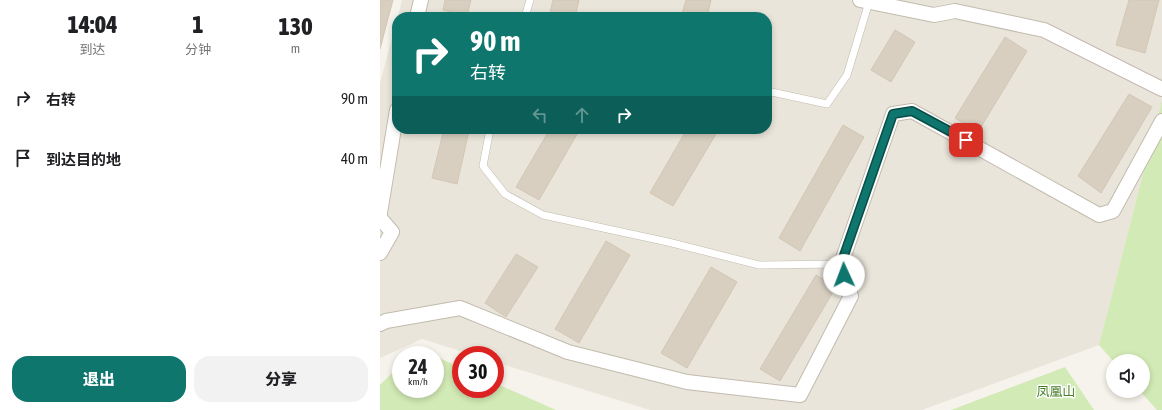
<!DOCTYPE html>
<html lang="zh">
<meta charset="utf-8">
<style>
:root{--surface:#fff;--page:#f2f2f2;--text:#202124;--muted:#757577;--accent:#0f766e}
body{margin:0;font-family:"Asap Condensed","Noto Sans SC",sans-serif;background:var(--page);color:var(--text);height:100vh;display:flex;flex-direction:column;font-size:15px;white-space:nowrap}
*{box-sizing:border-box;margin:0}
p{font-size:13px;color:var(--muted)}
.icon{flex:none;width:22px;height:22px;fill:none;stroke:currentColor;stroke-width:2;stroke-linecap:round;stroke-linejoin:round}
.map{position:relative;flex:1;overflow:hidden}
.drawer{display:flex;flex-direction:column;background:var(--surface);width:380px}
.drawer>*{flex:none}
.banner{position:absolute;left:12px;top:12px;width:380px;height:122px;border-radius:16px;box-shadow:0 2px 6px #0003;background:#0f766e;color:#fff;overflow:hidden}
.tools{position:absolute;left:726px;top:354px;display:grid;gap:8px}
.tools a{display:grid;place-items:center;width:44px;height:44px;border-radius:50%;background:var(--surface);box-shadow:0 2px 6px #0003;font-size:20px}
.speed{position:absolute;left:12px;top:346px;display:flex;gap:8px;font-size:20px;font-weight:700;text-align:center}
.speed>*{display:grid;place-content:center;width:52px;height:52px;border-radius:50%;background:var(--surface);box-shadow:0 2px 6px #0003;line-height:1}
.speed small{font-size:10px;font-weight:400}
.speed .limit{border:6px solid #d22;background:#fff;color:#111}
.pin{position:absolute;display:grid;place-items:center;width:34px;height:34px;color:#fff;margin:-17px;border-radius:8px;box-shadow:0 2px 6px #0006}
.me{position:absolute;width:44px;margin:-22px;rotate:358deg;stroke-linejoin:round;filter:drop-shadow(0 0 3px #0008)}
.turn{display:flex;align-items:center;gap:14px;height:84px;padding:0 12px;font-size:18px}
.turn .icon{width:52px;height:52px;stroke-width:2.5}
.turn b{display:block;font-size:28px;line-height:34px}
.lanes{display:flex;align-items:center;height:38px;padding:0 12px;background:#0003;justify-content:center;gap:20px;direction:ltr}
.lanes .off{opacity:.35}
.eta{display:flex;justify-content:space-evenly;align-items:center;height:68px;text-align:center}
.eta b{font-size:24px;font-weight:800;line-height:28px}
.action{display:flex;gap:8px;margin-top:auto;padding:8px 12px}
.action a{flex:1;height:46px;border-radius:16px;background:var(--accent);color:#fff;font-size:16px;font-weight:800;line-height:46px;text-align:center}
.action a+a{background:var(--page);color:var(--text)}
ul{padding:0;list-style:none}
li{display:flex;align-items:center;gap:12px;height:60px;padding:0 12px}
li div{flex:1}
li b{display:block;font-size:15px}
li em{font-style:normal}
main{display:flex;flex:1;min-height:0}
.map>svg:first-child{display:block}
</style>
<main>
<section class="drawer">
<div class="eta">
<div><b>14:04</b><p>到达</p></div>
<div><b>1</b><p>分钟</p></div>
<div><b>130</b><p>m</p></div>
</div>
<ul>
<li><svg class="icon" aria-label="right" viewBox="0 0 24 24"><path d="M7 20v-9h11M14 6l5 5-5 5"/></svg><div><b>右转</b></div><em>90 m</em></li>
<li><svg class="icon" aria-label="arrive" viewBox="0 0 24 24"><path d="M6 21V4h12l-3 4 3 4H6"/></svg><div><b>到达目的地</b></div><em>40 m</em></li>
</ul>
<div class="action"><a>退出</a><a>分享</a></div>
</section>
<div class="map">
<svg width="782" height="410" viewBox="0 0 782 410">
<rect width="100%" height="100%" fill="#f6f3ec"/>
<!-- residential -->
<path fill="#eae5da" d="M22,0h760v100l-63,245 -177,65h-272l-155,-48v-7h-22l-51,-16 -42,19v-275l17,-64v110h370v-112h-369z"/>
<!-- green -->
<path fill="#d2eab5" d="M782,100v310h-5l-17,-19h3v-30h-30l-14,-16z
M55,356l26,12v21h34v-6l61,27h-176v-25l12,-12 9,-7v23h34z
M685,367l29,43h-143z"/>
<!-- building -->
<path fill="#d8cfc1" stroke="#d3c7b4" d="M0,0h13l-13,49z
M65,0h26l-4,16 -24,-6z
M173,0h26l-4,17h-26z
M306,0h25l-4,17h-26z
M749,0h30l-14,53 -29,-8z
M515,30l20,12 -24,40 -20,-12z
M625,37l22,14 -49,81 -23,-14z
M749,94l23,13 -51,86 -23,-17z
M463,125l21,12 -64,114 -21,-13z
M64,129h18l7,2 -12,53 -25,-6z
M170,129h30l-41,71 -23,-13z
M307,129h32l-46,77 -23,-13z
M226,241l24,14 -51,88 -24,-14z
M136,254l22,13 -32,50 -21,-14z
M331,267l26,15 -50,86 -26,-15z
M436,275l20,12 -56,94 -20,-12z"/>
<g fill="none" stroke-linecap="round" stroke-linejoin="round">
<!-- service casing -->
<g stroke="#c2bbae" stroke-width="8">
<path id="service" d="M145,17l5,-17
M387,91l60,13 20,-29 22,-73
M110,129l-7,37 22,28 38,21 125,27 91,23 82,-1"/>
</g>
<!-- minor casing -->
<g stroke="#c2bbae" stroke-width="16">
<path id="minor" d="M480,0l74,15 21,-4 89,19 118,59
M37,17l4,-17
M0,213l17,-103
M0,218l12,14 -12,21
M0,324l6,-3 74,-13 108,44 119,30 113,13 51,-99 -10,-32 52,-150 19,-3 187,104 14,-4 49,-90"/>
</g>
<!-- service -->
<use href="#service" stroke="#fff" stroke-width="7"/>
<!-- minor -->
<use href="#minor" stroke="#fff" stroke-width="14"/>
</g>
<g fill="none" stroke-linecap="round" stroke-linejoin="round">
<!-- route casing -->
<g stroke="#0a4d48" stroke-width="10">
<path id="route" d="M464,275l-3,-11 52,-150 19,-3 54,29"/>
</g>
<!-- route -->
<use href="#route" stroke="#0f766e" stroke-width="7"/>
</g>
<g text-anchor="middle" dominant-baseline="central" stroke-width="3" stroke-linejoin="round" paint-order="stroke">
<!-- park labels -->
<g font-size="13" fill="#4a7f2a" stroke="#fff">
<text x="676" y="391">凤凰山</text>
</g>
</g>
</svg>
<div class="tools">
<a><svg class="icon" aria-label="sound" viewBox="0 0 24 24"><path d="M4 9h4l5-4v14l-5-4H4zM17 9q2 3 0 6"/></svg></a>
</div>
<div class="speed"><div>24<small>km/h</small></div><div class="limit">30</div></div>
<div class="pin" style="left:586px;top:140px;background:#d93025"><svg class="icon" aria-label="arrive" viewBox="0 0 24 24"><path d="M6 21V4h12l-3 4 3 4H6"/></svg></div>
<svg class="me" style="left:464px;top:275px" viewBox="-20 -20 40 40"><circle r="19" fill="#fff"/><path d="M0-13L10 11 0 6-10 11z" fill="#0f766e"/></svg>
<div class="banner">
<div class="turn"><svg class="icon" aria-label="right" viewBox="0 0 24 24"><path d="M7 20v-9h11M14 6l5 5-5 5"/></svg><div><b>90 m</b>右转</div></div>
<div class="lanes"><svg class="icon off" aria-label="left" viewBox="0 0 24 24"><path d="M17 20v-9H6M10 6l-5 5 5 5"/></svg><svg class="icon off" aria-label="ahead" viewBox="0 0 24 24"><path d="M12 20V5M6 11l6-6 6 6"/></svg><svg class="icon" aria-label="right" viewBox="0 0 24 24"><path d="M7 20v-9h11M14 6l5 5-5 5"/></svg></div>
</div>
</div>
</main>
